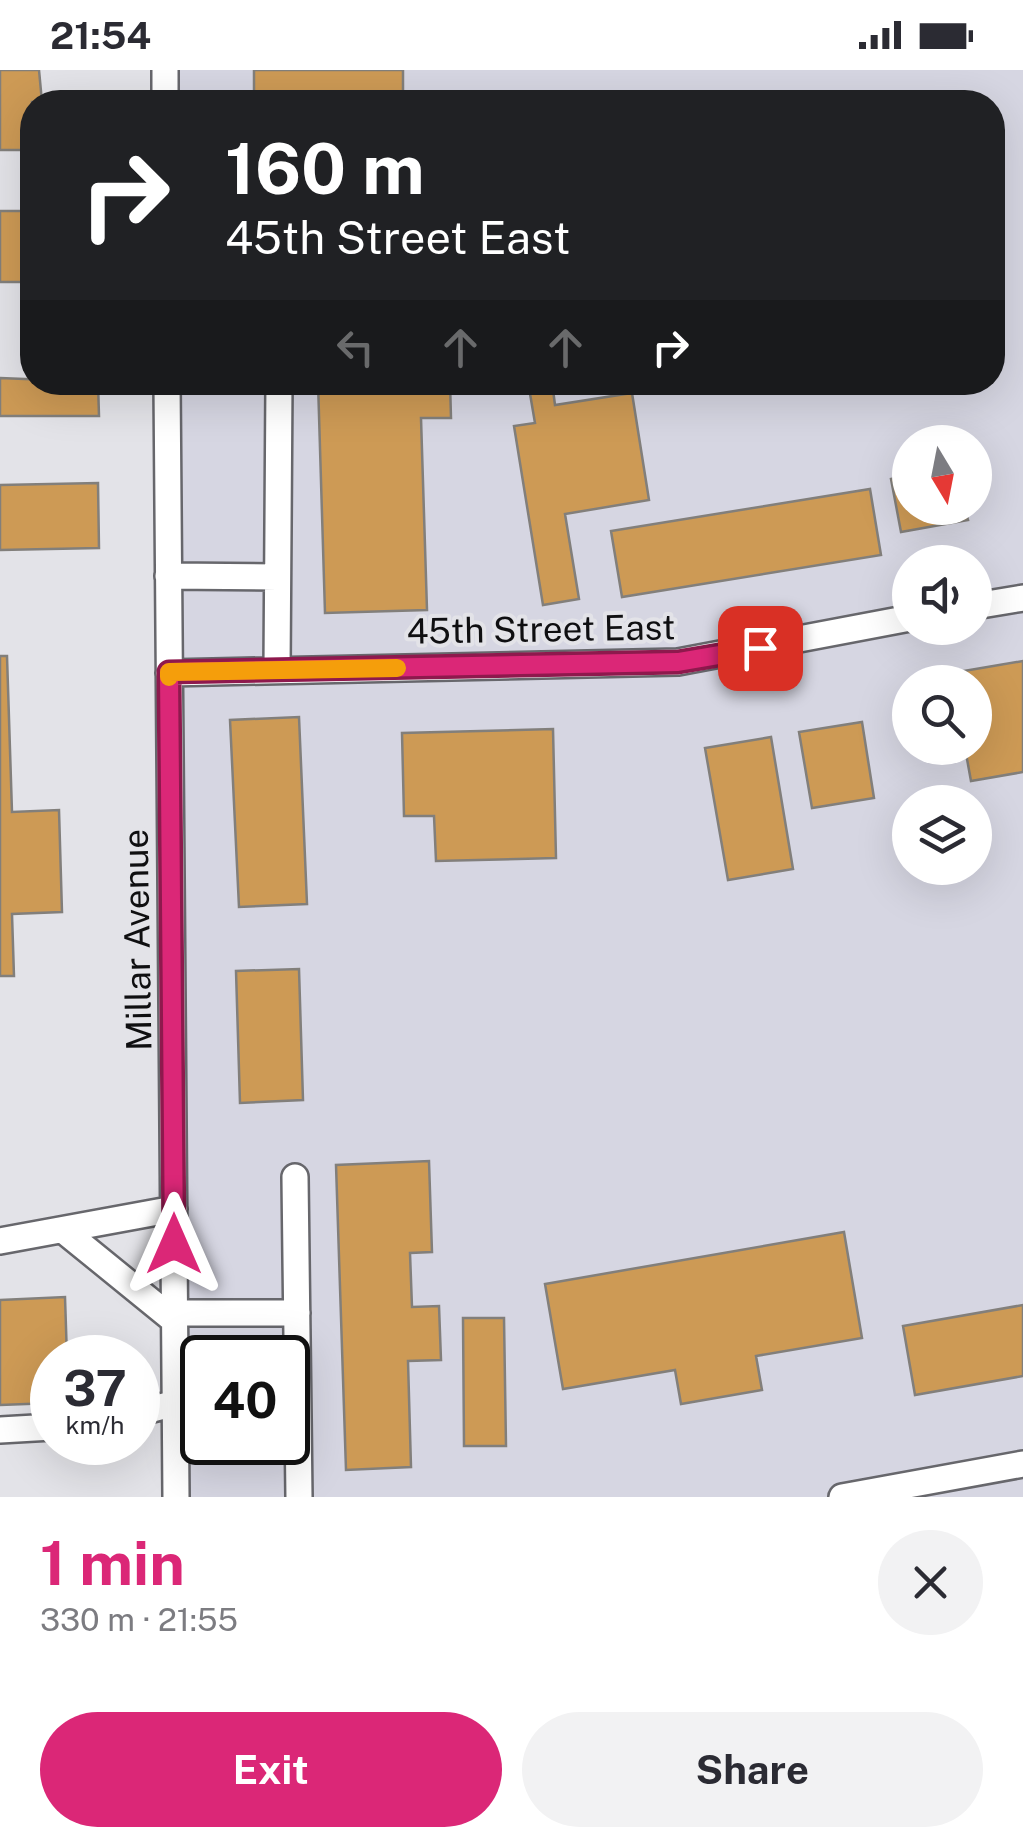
<!DOCTYPE html>
<meta charset="utf-8">
<style>
:root{--surface:#fff;--page:#f2f2f3;--text:#2b2b33;--muted:#7c7c81;--accent:#db2777}
body{margin:0;font-family:"Public Sans",sans-serif;background:var(--page);color:var(--text);height:100vh;display:flex;flex-direction:column;font-size:38px;white-space:nowrap}
*{box-sizing:border-box;margin:0}
p{font-size:32px;color:var(--muted)}
.icon{flex:none;width:55px;height:55px;fill:none;stroke:currentColor;stroke-width:2;stroke-linecap:round;stroke-linejoin:round}
.map{position:relative;height:1427px;overflow:hidden}
.drawer{display:flex;flex-direction:column;background:var(--surface);flex:1}
.drawer>*{flex:none}
.top-card{position:absolute;left:20px;top:20px;width:985px;height:305px;border-radius:40px;box-shadow:0 10px 40px #0002;background:#202124;color:#fff;overflow:hidden}
.needle{width:65px;rotate:170deg}
.buttons{position:absolute;left:892px;top:355px;display:grid;gap:20px}
.buttons a{display:grid;place-items:center;width:100px;height:100px;border-radius:50%;background:var(--surface);box-shadow:0 10px 40px #0002;font-size:50px}
.speed{position:absolute;left:30px;top:1265px;display:flex;gap:20px;font-size:50px;font-weight:700;text-align:center}
.speed>*{display:grid;place-content:center;width:130px;height:130px;border-radius:50%;background:var(--surface);box-shadow:0 10px 40px #0002;line-height:1}
.speed small{font-size:25px;font-weight:400}
.speed .limit{border:5px solid #111;border-radius:15px;background:#fff;color:#111}
.pin{position:absolute;display:grid;place-items:center;width:85px;height:85px;color:#fff;margin:-42px;border-radius:20px;box-shadow:0 5px 15px #0006}
.me{position:absolute;width:110px;margin:-55px;rotate:0deg;stroke-linejoin:round;filter:drop-shadow(0 0 8px #0008)}
.turn{display:flex;align-items:center;gap:35px;height:210px;padding:0 40px;font-size:45px}
.turn .icon{width:130px;height:130px;stroke-width:2.5}
.turn b{display:block;font-size:70px;line-height:85px}
.lanes{display:flex;align-items:center;height:95px;padding:0 40px;background:#0003;justify-content:center;gap:50px;direction:ltr}
.lanes .off{opacity:.35}
.round{display:grid;place-items:center;flex:none;width:105px;height:105px;border-radius:52px;background:var(--page)}
.overview{display:flex;align-items:center;justify-content:space-between;height:170px;padding:0 40px}
h1{font-size:60px;font-weight:700;line-height:75px;color:var(--accent)}
.button{display:flex;gap:20px;margin-top:auto;padding:20px 40px}
.button a{flex:1;height:115px;border-radius:60px;background:var(--accent);color:#fff;font-size:40px;font-weight:700;line-height:115px;text-align:center}
.button a+a{background:var(--page);color:var(--text)}
.status{display:flex;justify-content:space-between;align-items:center;height:70px;padding:0 50px;background:var(--surface);direction:ltr}
.status svg{height:28px;fill:currentColor}
.map>svg:first-child{display:block}
</style>
<div class="status"><b>21:54</b><svg viewBox="0 0 49 12"><path d="M0 12V9h3v3zM5 12V6h3v6zM10 12V3h3v9zM15 12V0h3v12zM26 1h20v11H26zM47 4h2v5h-2z"/></svg></div>
<div class="map">
<svg width="1023" height="1427" viewBox="0 0 1023 1427">
<rect width="100%" height="100%" fill="#e3e3e8"/>
<!-- built -->
<path fill="#d6d6e2" fill-rule="evenodd" d="M165,0h858v1427h-847l-9,-1114 825,-1v-280h-827zM910,372h65v66h-65zM910,492h65v66h-65zM910,612h65v66h-65zM910,732h65v66h-65zM202,1288h86v84h-86z"/>
<!-- building -->
<path fill="#cd9a55" stroke="#827f7b" stroke-width="2.5" d="M0,0h39l3,32h-10v48h-32z
M254,0h149v32h-149z
M0,141h32v71h-32z
M0,308l98,4 1,34h-99z
M318,312h132l1,36h-30l6,192 -102,3z
M528,312h24l3,23 77,-12 17,107 -84,14 14,85 -36,6 -29,-179 21,-3z
M910,405v33h55l3,12 -67,12 -10,-53z
M98,413l1,65 -99,2v-65z
M870,419l11,66 -259,42 -11,-66z
M0,586h7l5,156 47,-2 3,102 -50,2 2,62h-14z
M1023,591v111l-52,9 -6,-33h10v-66h-21l-2,-9z
M299,647l8,187 -68,3 -9,-187z
M862,652l12,76 -62,10 -13,-76z
M553,659l3,129 -120,3 -2,-45h-30l-2,-83z
M771,667l22,132 -65,11 -23,-132z
M299,899l4,131 -63,3 -4,-132z
M429,1091l3,91 -22,1 2,54 27,-1 2,54 -33,1 3,106 -65,3 -10,-305z
M844,1162l18,106 -106,18 6,34 -81,14 -6,-34 -112,19 -18,-105z
M65,1227l2,61h-15v45l-52,2v-105z
M1023,1235v71l-108,19 -12,-69z
M463,1248h41l2,128h-42z"/>
<g fill="none" stroke-linecap="round" stroke-linejoin="round">
<!-- minor casing -->
<g stroke="#67676c" stroke-width="30">
<path id="minor" d="M165,0v32
M167,312l9,1115
M168,506l109,1
M975,536l48,-8
M277,600l2,-288
M169,603l509,-11 232,-44
M295,1107l4,320
M63,1160l112,91
M0,1171l174,-32
M174,1243h123
M138,1343l37,-10
M0,1360l52,-3
M842,1427l181,-33"/>
</g>
<!-- minor -->
<use href="#minor" stroke="#fff" stroke-width="25"/>
</g>
<g fill="none" stroke-linecap="round" stroke-linejoin="round">
<!-- route casing -->
<g stroke="#8e194d" stroke-width="25">
<path id="route" d="M174,1174l-5,-572 509,-10 82,-14"/>
</g>
<!-- route -->
<use href="#route" stroke="#db2777" stroke-width="18"/>
<!-- slow -->
<path stroke="#f59e0b" stroke-width="18" d="M169,607v-5l228,-4"/>
</g>
<g text-anchor="middle" dominant-baseline="central" stroke-width="8" stroke-linejoin="round" paint-order="stroke">
<!-- street labels -->
<g font-size="35" fill="#0f0f11" stroke="#e3e3e8">
<text transform="translate(541 559) rotate(-1)">45th Street East</text>
<text transform="translate(137 870) rotate(-91)">Millar Avenue</text>
</g>
</g>
</svg>
<div class="buttons">
<a><svg class="needle" viewBox="-14 -14 28 28"><path d="M0-13l5 13h-10z" fill="#e53935"/><path d="M0 13l5-13h-10z" fill="#7c7c81"/></svg></a>
<a><svg class="icon" aria-label="sound" viewBox="0 0 24 24"><path d="M4 9h4l5-4v14l-5-4H4zM17 9q2 3 0 6"/></svg></a>
<a><svg class="icon" aria-label="search" viewBox="0 0 24 24"><circle cx="10" cy="10" r="6"/><path d="M15 15l6 6"/></svg></a>
<a><svg class="icon" aria-label="layers" viewBox="0 0 24 24"><path d="M12 4l9 5-9 5-9-5zM3 14l9 5 9-5"/></svg></a>
</div>
<div class="speed"><div>37<small>km/h</small></div><div class="limit">40</div></div>
<div class="pin" style="left:760px;top:578px;background:#d93025"><svg class="icon" aria-label="arrive" viewBox="0 0 24 24"><path d="M6 21V4h12l-3 4 3 4H6"/></svg></div>
<svg class="me" style="left:174px;top:1174px" viewBox="-20 -20 40 40"><path d="M0-17L14 15 0 8-14 15z" fill="#db2777" stroke="#fff" stroke-width="4"/></svg>
<div class="top-card">
<div class="turn"><svg class="icon" aria-label="right" viewBox="0 0 24 24"><path d="M7 20v-9h11M14 6l5 5-5 5"/></svg><div><b>160 m</b>45th Street East</div></div>
<div class="lanes"><svg class="icon off" aria-label="left" viewBox="0 0 24 24"><path d="M17 20v-9H6M10 6l-5 5 5 5"/></svg><svg class="icon off" aria-label="ahead" viewBox="0 0 24 24"><path d="M12 20V5M6 11l6-6 6 6"/></svg><svg class="icon off" aria-label="ahead" viewBox="0 0 24 24"><path d="M12 20V5M6 11l6-6 6 6"/></svg><svg class="icon" aria-label="right" viewBox="0 0 24 24"><path d="M7 20v-9h11M14 6l5 5-5 5"/></svg></div>
</div>
</div>
<section class="drawer">
<div class="overview"><div><h1>1 min</h1><p>330 m · 21:55</p></div><a class="round"><svg class="icon" aria-label="close" viewBox="0 0 24 24"><path d="M6 6l12 12M18 6L6 18"/></svg></a></div>
<div class="button"><a>Exit</a><a>Share</a></div>
</section>
